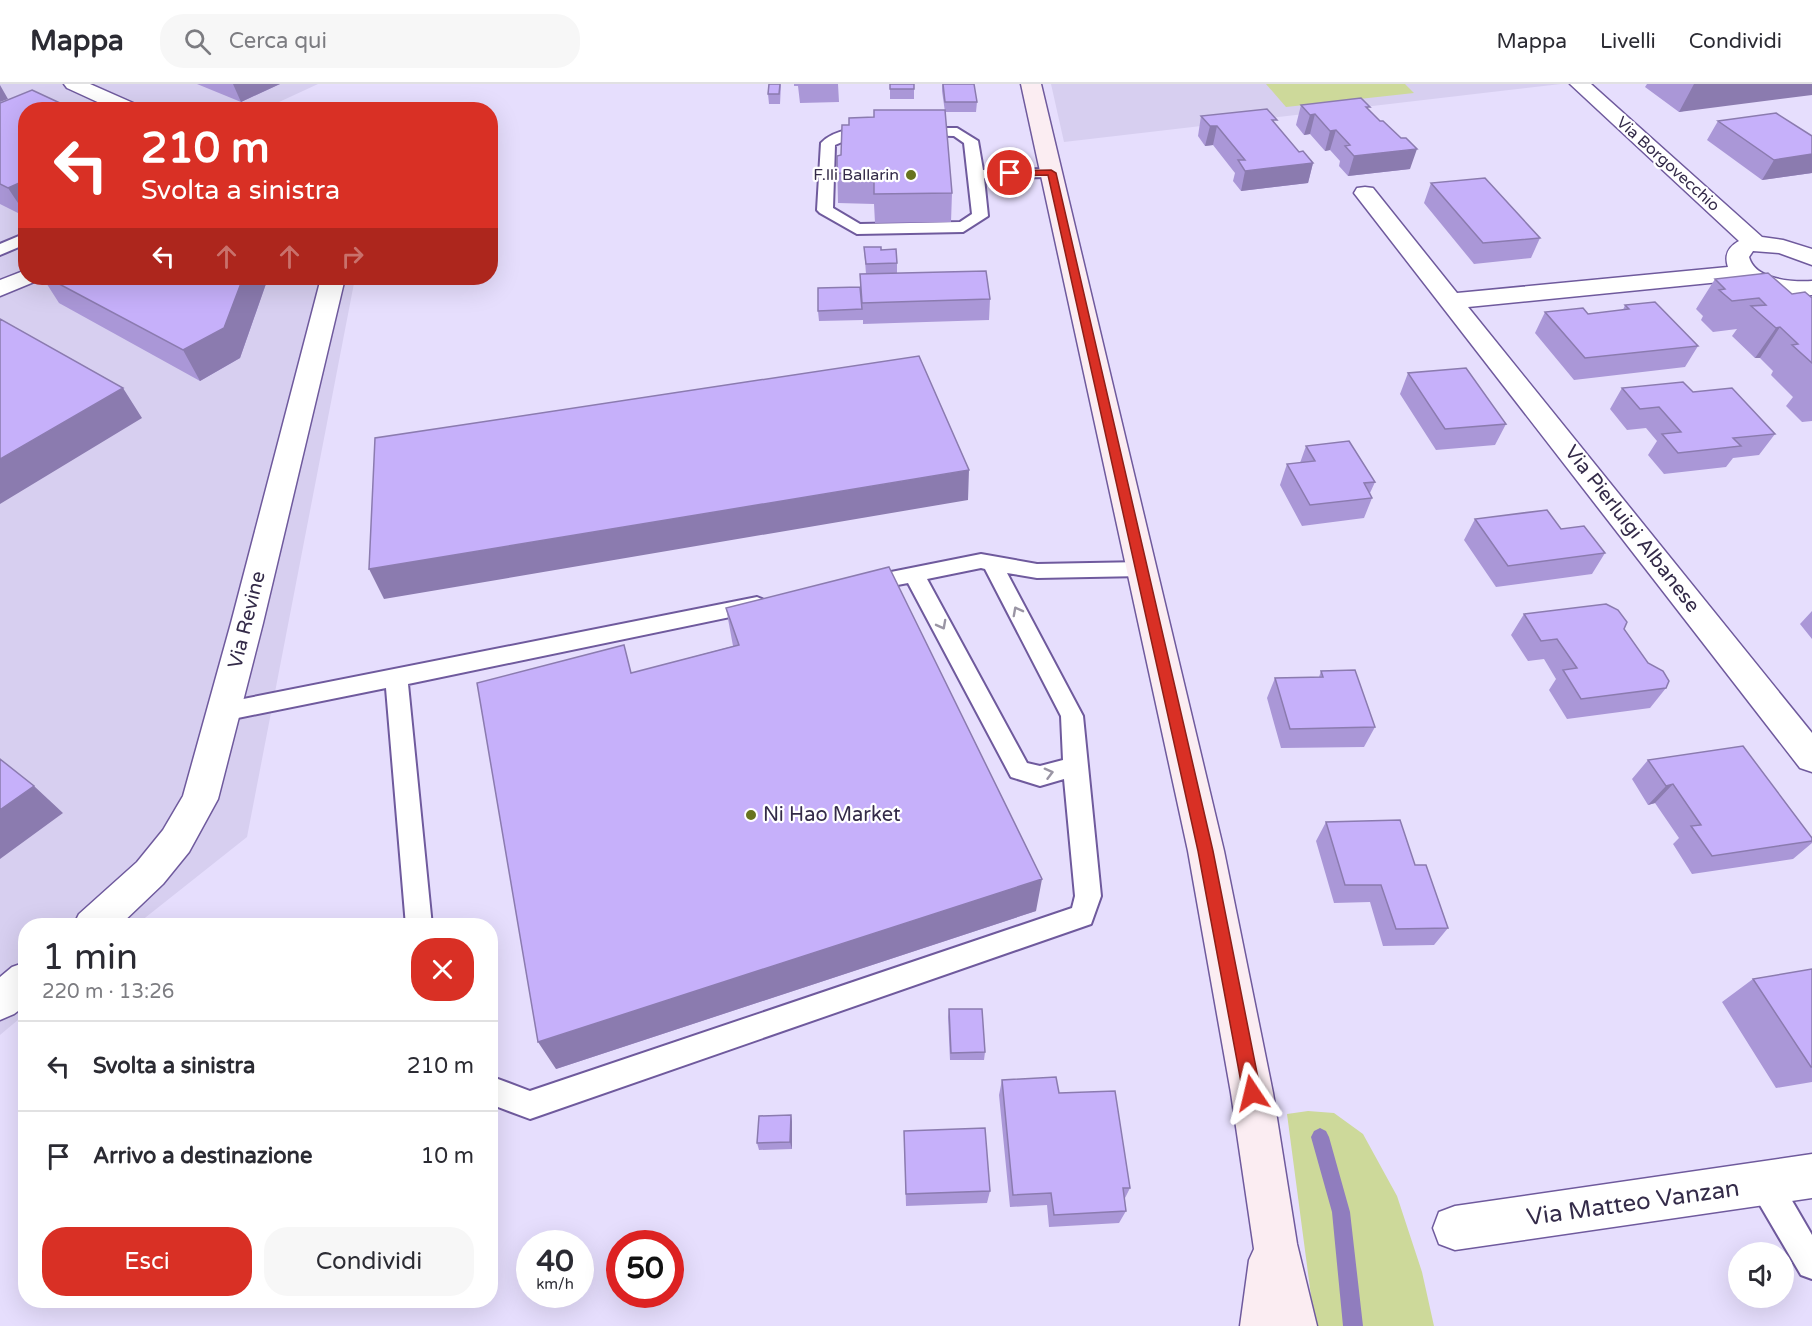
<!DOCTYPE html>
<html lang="it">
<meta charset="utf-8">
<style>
:root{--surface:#fff;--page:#f7f7f7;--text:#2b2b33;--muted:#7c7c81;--line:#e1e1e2;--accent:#d93025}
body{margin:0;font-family:"Varela Round",sans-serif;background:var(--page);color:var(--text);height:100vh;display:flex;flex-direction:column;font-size:22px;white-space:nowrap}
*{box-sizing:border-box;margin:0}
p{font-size:20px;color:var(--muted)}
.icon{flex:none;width:33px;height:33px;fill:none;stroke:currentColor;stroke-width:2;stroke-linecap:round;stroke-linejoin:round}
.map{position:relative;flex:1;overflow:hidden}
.sheet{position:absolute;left:18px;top:834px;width:480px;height:390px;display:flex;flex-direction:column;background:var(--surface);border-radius:24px;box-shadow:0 6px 24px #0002}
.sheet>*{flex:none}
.banner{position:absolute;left:18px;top:18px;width:480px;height:183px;border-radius:24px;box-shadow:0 6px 24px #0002;background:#d93025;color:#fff;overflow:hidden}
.fabs{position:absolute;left:1728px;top:1158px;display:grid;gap:12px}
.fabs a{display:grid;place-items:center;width:66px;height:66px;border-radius:50%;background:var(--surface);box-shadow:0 6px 24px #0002;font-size:30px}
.speed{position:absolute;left:516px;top:1146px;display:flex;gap:12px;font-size:30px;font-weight:700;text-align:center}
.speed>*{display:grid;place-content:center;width:78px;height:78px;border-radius:50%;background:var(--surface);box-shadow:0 6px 24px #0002;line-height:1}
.speed small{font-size:15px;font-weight:400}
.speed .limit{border:9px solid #d22;background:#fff;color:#111}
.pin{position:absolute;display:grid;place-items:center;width:51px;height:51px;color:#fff;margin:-26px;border:3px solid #fff;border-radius:50%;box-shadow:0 2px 6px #0007}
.me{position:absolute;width:66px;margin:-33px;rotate:350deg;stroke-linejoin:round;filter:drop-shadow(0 0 4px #0008)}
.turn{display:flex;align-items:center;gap:21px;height:126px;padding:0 24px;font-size:27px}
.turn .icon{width:78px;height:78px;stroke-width:2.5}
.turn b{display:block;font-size:42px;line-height:51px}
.lanes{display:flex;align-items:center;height:57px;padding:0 24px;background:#0003;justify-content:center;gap:30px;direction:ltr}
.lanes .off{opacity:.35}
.round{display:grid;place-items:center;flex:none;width:63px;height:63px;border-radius:24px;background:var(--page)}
.headline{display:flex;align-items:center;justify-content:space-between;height:102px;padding:0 24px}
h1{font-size:36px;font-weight:600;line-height:45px}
.action{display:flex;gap:12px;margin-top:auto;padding:12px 24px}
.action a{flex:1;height:69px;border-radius:24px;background:var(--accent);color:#fff;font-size:24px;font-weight:600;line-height:69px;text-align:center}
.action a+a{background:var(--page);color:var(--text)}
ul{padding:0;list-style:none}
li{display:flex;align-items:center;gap:18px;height:90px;padding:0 24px;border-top:2px solid var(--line)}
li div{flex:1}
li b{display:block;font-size:22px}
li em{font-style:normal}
header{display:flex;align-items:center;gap:36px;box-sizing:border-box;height:84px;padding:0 30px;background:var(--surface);border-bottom:2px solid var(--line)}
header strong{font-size:28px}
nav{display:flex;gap:33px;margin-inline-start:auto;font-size:21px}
.search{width:420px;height:54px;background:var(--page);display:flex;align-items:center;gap:15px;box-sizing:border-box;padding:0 21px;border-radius:24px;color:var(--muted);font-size:22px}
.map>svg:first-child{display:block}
</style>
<header>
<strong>Mappa</strong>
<div class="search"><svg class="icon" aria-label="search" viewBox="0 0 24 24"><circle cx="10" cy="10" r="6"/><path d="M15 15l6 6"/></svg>Cerca qui</div>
<nav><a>Mappa</a><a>Livelli</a><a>Condividi</a></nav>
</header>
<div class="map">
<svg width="1812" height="1242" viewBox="0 0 1812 1242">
<rect width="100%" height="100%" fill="#e6defd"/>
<!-- built -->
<path fill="#d7cff0" d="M0,0h318l-54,25 -238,1v168h329l-108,559 -111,88 -110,1 -1,88 -25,21z
M1051,0h510l-497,58z"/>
<!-- green -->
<path fill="#cdd99a" d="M1266,0h139l9,9 -128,14z
M1308,1027l26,2 29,21 34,62 25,76 12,54h-119l-28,-212z"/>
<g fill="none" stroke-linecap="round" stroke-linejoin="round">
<!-- stream -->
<path fill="#907dbe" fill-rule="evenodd" d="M1320,1044l6,3 3,6 21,75 13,114h-20l-11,-114 -21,-75 3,-6z"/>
<!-- lane casing -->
<g stroke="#6f5a9d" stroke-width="4">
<path id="lane" d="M916,44h41l21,13 5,29 68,-1 7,4 -7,4 -67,1 4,38 -25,16 -106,2 -37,-21 -3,-3 4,-67c12,-13 38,-17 55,-13l2,3 -2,3 -22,1 -19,8 -2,63 27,16 100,-2 12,-8 -8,-71 -10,-7 -43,-1 -2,-3 2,-3z
M26,149v11l-26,11v-11z
M981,470l56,10 106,-2 7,2 3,5 -3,5 -7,2 -106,2 -30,-5 76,143 18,180 -10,28 -561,195 -40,-15v-28l40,15 542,-183 3,-12 -11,-117 -24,7 -29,-9 -103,-194 -42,8 -7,-2 -3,-5 3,-5 7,-2zM981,484l4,1 76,147 2,44 -23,6 -13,-3 -100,-184z
M757,513l7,3 3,5 -3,5 -356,74 24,242h-26l-20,-238 -163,33 -8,-3 -3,-6 3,-6 8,-3z
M1765,1085l11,4 36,62v44l-11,-4 -47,-80 -4,-11 4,-11z"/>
</g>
<!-- street casing -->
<g stroke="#6f5a9d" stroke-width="3">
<path id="street" d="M64,0h26l50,22 3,4h-28l-48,-22z
M1570,0h21l171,153 21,3 29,9v16l-33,-12 -26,-2 -4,6c6,23 43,25 63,24v14c-24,2 -51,-3 -72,-15l-272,27 344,426v39l-12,-4 -446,-575 3,-5 8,-1 8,1 84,105 271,-26c-4,-12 0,-20 11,-26z
M26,186v8h11l-3,4 -34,14v-16z
M321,194h24l-82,345 -45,176 -29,53 -26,32 -44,42h-46l6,-12 58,-52 26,-32 20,-34 48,-173z
M26,878v43l-12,9 -14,6v-43l12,-10z
M1812,1070v44l-357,52 -16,-6 -6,-16 6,-16 16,-6z"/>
</g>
<!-- secondary casing -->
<g stroke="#6f5a9d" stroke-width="3">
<path id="secondary" d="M1021,0h20l183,767 49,242 24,151 20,82h-77l9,-66 5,-11 -23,-156 -43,-242z"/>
</g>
<!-- lane -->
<use href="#lane" fill="#fff" fill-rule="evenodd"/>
<!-- street -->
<use href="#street" fill="#fff" fill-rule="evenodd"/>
<!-- secondary -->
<use href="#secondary" fill="#fbedf2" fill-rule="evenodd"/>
</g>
<!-- wall -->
<path fill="#aa97d7" d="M197,0h83l-39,18z
M781,0l-1,20h-11l-1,-10z
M794,0h44l1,18 -39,1 -2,-17h-4z
M890,0h24v15h-24z
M942,0l35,18 -1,10h-31l-3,-21z
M1647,0h165l-133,28 -34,-25z
M0,19l26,7v107l-26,-13z
M1301,21l68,5 41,59 -62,7 -9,-10 1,-5 -10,-11 -5,1 -15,-17 -6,1 -8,-10z
M1201,32l74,9 24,27 14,11 -5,20 -67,8 -8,-10 2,-8 -22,-28 -8,1 -7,-10z
M1718,37l94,15v37l-50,7 -55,-40z
M837,72l115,37 -1,29 -76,1 -1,-19 -36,-1z
M1431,99l109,55 -9,20 -57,6 -50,-61z
M864,163l17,3 16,13v10l93,26 -1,21 -126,4v-4l-44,1 -1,-10 42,-24v-13h6z
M43,194h225l-28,80 -40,23 -141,-78z
M1715,195l97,19v123l-10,1 -16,-16 7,-9 -22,-22 2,-4 -13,-13h-5l-23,-22 5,-7 -24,3 -12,-12 2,-4 -7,-7z
M1625,221l73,41 -13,21 -111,13 -39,-47 10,-21 43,2 35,-4z
M1408,289l98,51 -11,21 -59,5 -36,-56z
M1622,304l71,4 82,42 -16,21 -26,3 -7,9 -62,7 -16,-19 9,-14 -11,-13 -19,2 -17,-21z
M1306,362l69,36 -5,11 2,5 -8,20 -62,8 -22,-41 7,-21 13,-1z
M1475,435l86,10 44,24 -13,21 -96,13 -32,-47z
M726,524l310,303 -480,158 76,-396 101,-27z
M1812,527v28l-12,-15z
M1524,530l100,15 42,59 -16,20 -83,11 -18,-29 7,-11 -12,-20 -16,2 -17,-26z
M1321,587l54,56 -11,20 -83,1 -14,-50 8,-20 44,-1z
M1648,676l164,78v5l-19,16 -101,15 -19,-30 6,-6 -24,-35 -7,2 -16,-26z
M1326,738l89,43 33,63 -14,17 -51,1 -13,-44 -36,1 -18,-62z
M1812,885v113l-36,6 -54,-86 31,-23z
M949,925l36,43 -1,8h-34l-2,-43z
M1002,996l57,13 71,95 -6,12 2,11 -7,12 -70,4 -2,-22 -37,2 -11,-112z
M791,1031l1,7v27l-33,1 -2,-7z
M904,1047l86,60 -3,12 -81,3z"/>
<!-- shaded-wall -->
<path fill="#8b7baf" d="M233,0h47l-39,18z
M1694,0h118v11l-133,17z
M0,1l8,14 -8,3z
M1315,30l-5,20 -6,1 6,-20z
M1210,42h7l-4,19 -8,1z
M1336,46l-6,20 -5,1 5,-20z
M1417,65l-7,20 -62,7 6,-20z
M1812,70v19l-50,7 12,-20z
M1313,79l-5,20 -67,8 4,-20z
M26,96v35l-18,-27z
M243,194h25l-28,80 -40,23 -17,-31z
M1780,243l-20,31h-5l21,-30z
M123,304l19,30 -142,86v-45z
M969,386l-1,30 -584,99 -15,-30z
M1673,700l-18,19 -7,2 18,-19z
M34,702l29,27 -63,46v-49z
M1042,795l-6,32 -480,158 -18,-27z
M791,1031l1,7v27l-2,-7z"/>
<!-- building -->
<path fill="#c6b0fa" stroke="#8b7baf" stroke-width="1.5" d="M769,0h11l-1,10h-11z
M890,0h24v5h-24z
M943,0h31l3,18h-32z
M32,6l43,20h-49v70l-18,8 -8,-4v-81z
M1361,14l9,9h-4l14,14h3l18,17h5l11,11 -63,7 -9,-10 5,-1 -14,-15 -6,1 -15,-17 -5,1 -9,-10z
M1267,25l10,11h-5l27,32 4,-1 10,12 -68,8 -7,-11h7l-28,-34h-7l-9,-10z
M874,26h71l7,83 -78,1v-20l-37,-1v-17l4,-1 1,-30h7v-7l25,-1z
M1776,29l36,23v18l-38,6 -56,-39z
M1485,94l55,60 -57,5 -52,-60z
M864,163h17v3l15,-1 1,14 -31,1z
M986,187l4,28 -128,4 -2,-29z
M1768,189l24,21 13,-2 7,6v65l-20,-18 6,-1 -18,-17 -4,1 -25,-22 15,-1 -7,-7 -27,3 -13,-11 6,-1 -10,-10z
M48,194h195l-19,50 -41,22z
M860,203l2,22 -44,2v-23z
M1655,218l43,44 -113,12 -40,-46 38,-4 5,6 41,-5 -4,-4z
M0,235l123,69 -123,71z
M919,272l50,114 -600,99 6,-131z
M1466,284l40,56 -61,5 -37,-56z
M1683,298l10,10 39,-4 43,46 -42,4 8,8 -63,7 -16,-19 19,-2 -22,-25 -19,2 -18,-21z
M1349,357l26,41 -11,1 8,15 -62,7 -23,-41 28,-3 -9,-15z
M1547,426l14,19 23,-3 21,27 -97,13 -33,-47z
M889,483l153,312 -504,163 -61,-359 147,-38 7,28 108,-28 -13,-37z
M1606,520l12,6 9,12 -3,7 24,34 15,8 6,10 -3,7 -85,11 -18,-29 14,-2 -20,-29 -16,2 -17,-27z
M1355,586l20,57 -85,2 -15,-51 48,-1 -2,-6z
M1743,662l69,92v3l-100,15 -21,-30 10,-1 -28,-41 -7,2 -18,-26z
M0,675l34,27 -34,24z
M1400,736l15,45h11l22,63 -52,1 -15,-44h-36l-19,-63z
M1812,885v98h-1l-58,-88z
M949,925h33l3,43 -34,1z
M1056,993l3,16 56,-2 15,97h-7l3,23 -72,4 -3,-22 -38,2 -11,-115z
M791,1031l-1,27 -33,1 2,-27z
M985,1044l5,63 -84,3 -2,-63z"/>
<!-- one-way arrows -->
<defs><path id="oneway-chevron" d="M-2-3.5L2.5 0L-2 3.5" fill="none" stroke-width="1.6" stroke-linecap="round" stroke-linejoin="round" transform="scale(1.5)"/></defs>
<g stroke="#9a95a4">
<use href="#oneway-chevron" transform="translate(1017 527) rotate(-118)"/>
<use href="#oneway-chevron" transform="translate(942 541) rotate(62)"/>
<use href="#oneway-chevron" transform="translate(1049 689) rotate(-15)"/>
</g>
<!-- route -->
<path fill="#d93025" stroke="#8d1f18" stroke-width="1.5" d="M1051,86l5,3 157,678 48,242 -3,6 -6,3 -6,-3 -3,-6 -45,-242 -150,-676 -38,1 -5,-3 5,-2z"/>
<!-- markers -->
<g fill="#68741f" stroke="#fff" stroke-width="2">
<circle cx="911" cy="91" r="6"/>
<circle cx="751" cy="731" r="6"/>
</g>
<g text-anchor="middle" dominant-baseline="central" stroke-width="4.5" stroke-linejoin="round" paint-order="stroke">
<!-- far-street labels -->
<g font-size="16" fill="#342b49" stroke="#fff">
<text transform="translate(1668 80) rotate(42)">Via Borgovecchio</text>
</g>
<!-- far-poi labels -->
<g font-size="16" fill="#342b49" stroke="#fff" text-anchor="end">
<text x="899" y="91">F.lli Ballarin</text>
</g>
<!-- street labels -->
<g font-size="20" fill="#342b49" stroke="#fff">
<text transform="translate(1632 445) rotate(52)">Via Pierluigi Albanese</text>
<text transform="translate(247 536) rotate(-76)">Via Revine</text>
</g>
<!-- poi labels -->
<g font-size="20" fill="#342b49" stroke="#fff" text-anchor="start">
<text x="763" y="731">Ni Hao Market</text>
</g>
<!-- near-street labels -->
<g font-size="24" fill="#342b49" stroke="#fff">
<text transform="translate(1633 1119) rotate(-8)">Via Matteo Vanzan</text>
</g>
</g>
</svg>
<div class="fabs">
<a><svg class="icon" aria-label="sound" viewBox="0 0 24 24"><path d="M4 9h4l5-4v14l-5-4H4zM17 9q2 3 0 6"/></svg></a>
</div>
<div class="speed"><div>40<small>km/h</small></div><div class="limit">50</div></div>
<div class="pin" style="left:1010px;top:89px;background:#d93025"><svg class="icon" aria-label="arrive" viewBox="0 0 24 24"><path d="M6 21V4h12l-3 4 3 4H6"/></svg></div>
<svg class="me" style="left:1252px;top:1009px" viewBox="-20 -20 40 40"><path d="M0-17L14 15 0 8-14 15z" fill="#d93025" stroke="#fff" stroke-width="4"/></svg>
<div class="banner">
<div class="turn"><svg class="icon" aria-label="left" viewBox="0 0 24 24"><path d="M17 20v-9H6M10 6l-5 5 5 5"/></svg><div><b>210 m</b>Svolta a sinistra</div></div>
<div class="lanes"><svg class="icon" aria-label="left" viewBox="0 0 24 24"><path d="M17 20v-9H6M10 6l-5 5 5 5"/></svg><svg class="icon off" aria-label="ahead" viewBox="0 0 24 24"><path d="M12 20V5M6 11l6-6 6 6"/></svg><svg class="icon off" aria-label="ahead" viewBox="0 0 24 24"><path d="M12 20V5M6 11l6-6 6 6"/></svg><svg class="icon off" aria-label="right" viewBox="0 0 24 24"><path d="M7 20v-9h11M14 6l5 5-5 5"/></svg></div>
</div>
<section class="sheet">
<div class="headline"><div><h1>1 min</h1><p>220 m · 13:26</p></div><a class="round" style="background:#d93025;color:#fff"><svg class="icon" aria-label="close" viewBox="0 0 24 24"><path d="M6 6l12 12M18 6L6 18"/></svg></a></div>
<ul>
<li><svg class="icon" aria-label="left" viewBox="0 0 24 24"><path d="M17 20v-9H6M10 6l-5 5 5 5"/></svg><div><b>Svolta a sinistra</b></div><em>210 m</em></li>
<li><svg class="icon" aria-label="arrive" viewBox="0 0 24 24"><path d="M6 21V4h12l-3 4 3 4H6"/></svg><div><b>Arrivo a destinazione</b></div><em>10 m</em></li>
</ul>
<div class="action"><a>Esci</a><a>Condividi</a></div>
</section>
</div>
